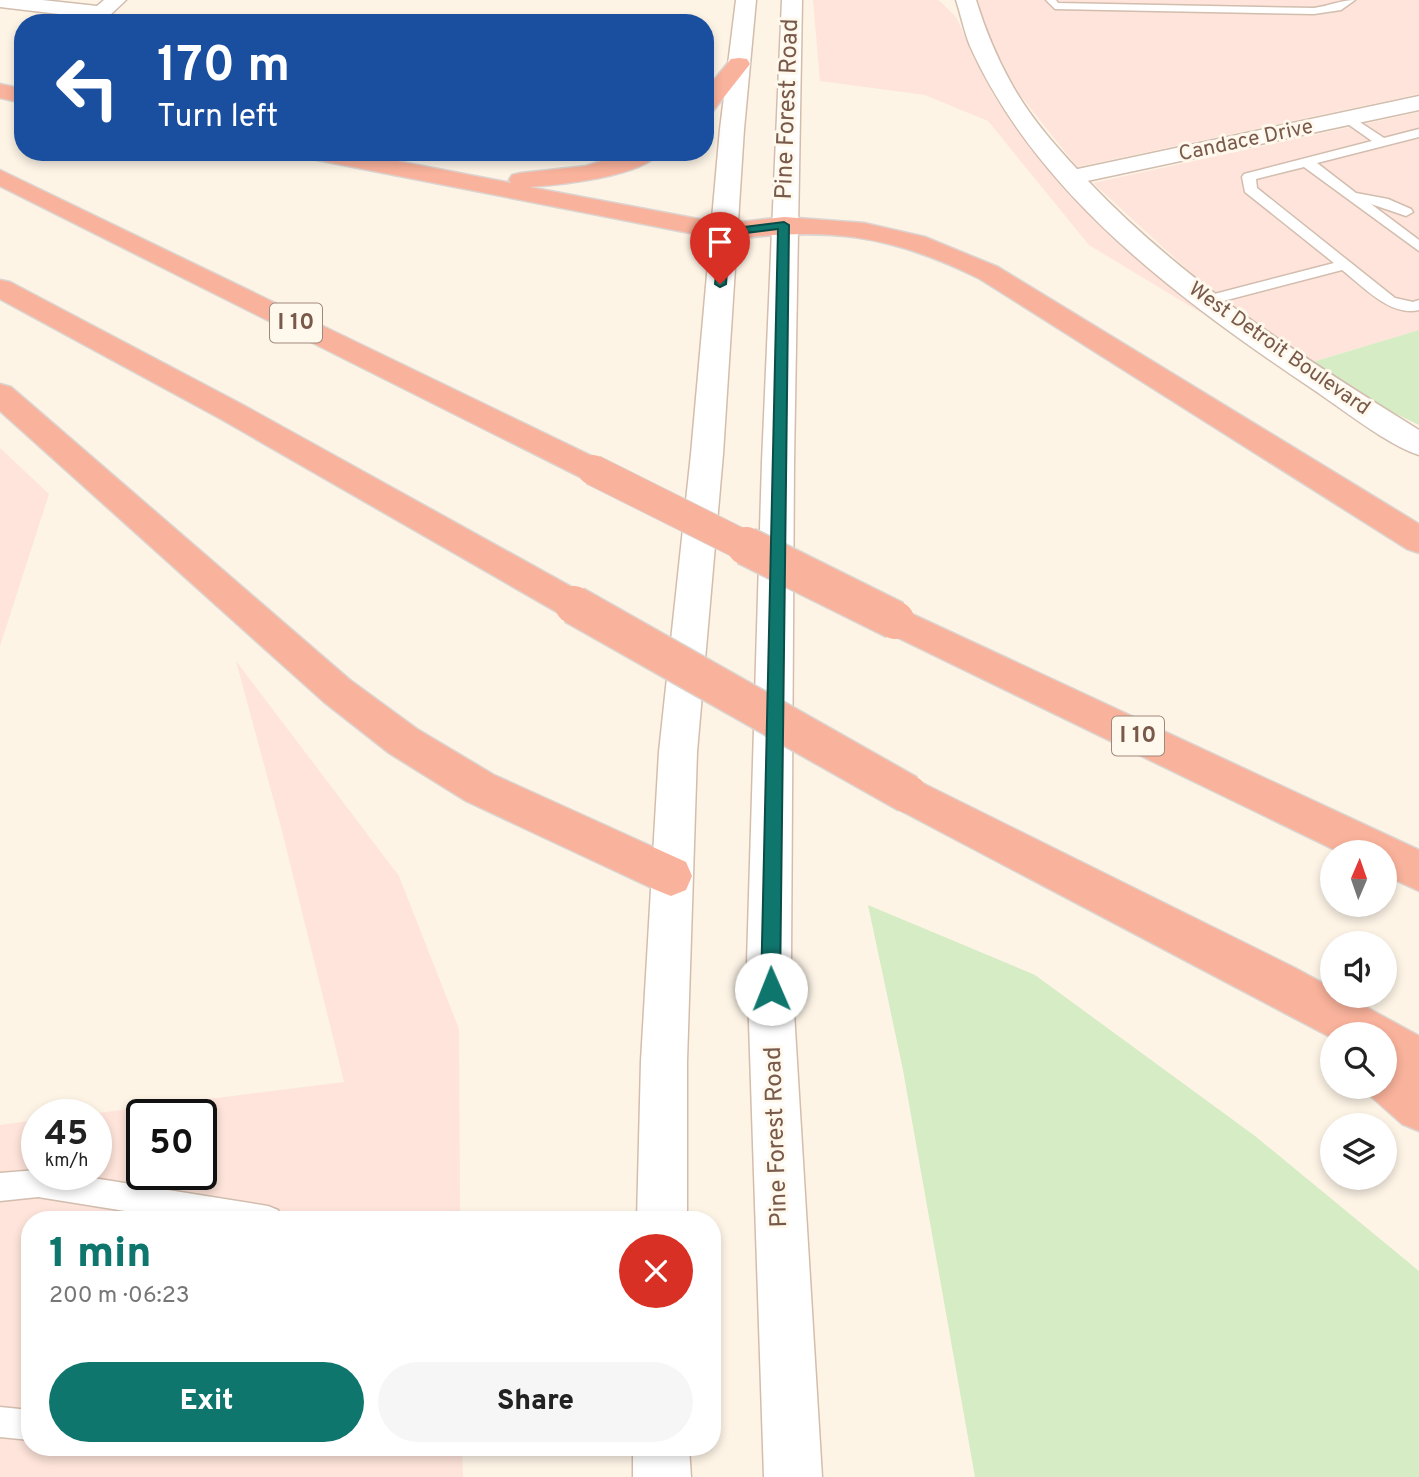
<!DOCTYPE html>
<meta charset="utf-8">
<style>
:root{--surface:#fff;--page:#f6f6f6;--text:#222;--muted:#767676;--accent:#0f766e}
body{margin:0;font-family:Overpass,sans-serif;background:var(--page);color:var(--text);height:100vh;display:flex;flex-direction:column;font-size:26px;white-space:nowrap}
*{box-sizing:border-box;margin:0}
p{font-size:23px;color:var(--muted)}
.icon{flex:none;width:38px;height:38px;fill:none;stroke:currentColor;stroke-width:2;stroke-linecap:round;stroke-linejoin:round}
.map{position:relative;flex:1;overflow:hidden}
.drawer{position:absolute;left:21px;top:1211px;width:700px;height:245px;display:flex;flex-direction:column;background:var(--surface);border-radius:28px;box-shadow:0 4px 10px #0003}
.drawer>*{flex:none}
.guide{position:absolute;left:14px;top:14px;width:700px;height:147px;border-radius:28px;box-shadow:0 4px 10px #0003;background:#1a4fa0;color:#fff;overflow:hidden}
.needle{width:46px;rotate:2deg}
.buttons{position:absolute;left:1320px;top:840px;display:grid;gap:14px}
.buttons a{display:grid;place-items:center;width:77px;height:77px;border-radius:50%;background:var(--surface);box-shadow:0 4px 10px #0003;font-size:35px}
.speed{position:absolute;left:21px;top:1099px;display:flex;gap:14px;font-size:35px;font-weight:700;text-align:center}
.speed>*{display:grid;place-content:center;width:91px;height:91px;border-radius:50%;background:var(--surface);box-shadow:0 4px 10px #0003;line-height:1}
.speed small{font-size:18px;font-weight:400}
.speed .limit{border:4px solid #111;border-radius:10px;background:#fff;color:#111}
.pin{position:absolute;display:grid;place-items:center;width:60px;height:60px;color:#fff;margin:-72px -30px;border-radius:50% 50% 50% 0;rotate:-45deg;box-shadow:0 0 7px #0007}
.pin .icon{rotate:45deg}
.me{position:absolute;width:77px;margin:-38px;rotate:359deg;stroke-linejoin:round;filter:drop-shadow(0 0 5px #0008)}
.turn{display:flex;align-items:center;gap:24px;height:147px;padding:0 28px;font-size:32px}
.turn .icon{width:91px;height:91px;stroke-width:2.5}
.turn b{display:block;font-size:49px;line-height:60px}
.round{display:grid;place-items:center;flex:none;width:74px;height:74px;border-radius:37px;background:var(--page)}
.headline{display:flex;align-items:center;justify-content:space-between;height:119px;padding:0 28px}
h1{font-size:42px;font-weight:800;line-height:52px;color:var(--accent)}
.action{display:flex;gap:14px;margin-top:auto;padding:14px 28px}
.action a{flex:1;height:80px;border-radius:42px;background:var(--accent);color:#fff;font-size:28px;font-weight:800;line-height:80px;text-align:center}
.action a+a{background:var(--page);color:var(--text)}
.map>svg:first-child{display:block}
</style>
<div class="map">
<svg width="1419" height="1477" viewBox="0 0 1419 1477">
<rect width="100%" height="100%" fill="#fdf4e6"/>
<!-- commercial -->
<path fill="#fee4da" fill-rule="evenodd" d="M813,0h125l4,3 14,14 36,76 46,62 45,49 120,110 -114,-69 -101,-124 -63,-26 -105,-14z
M978,0h441v94l-342,73 -61,-77 -35,-70 3,-1 -4,-4z
M1419,112v218l-106,32 -98,-67 -122,-112z
M0,448l49,46 -49,152z
M236,661l163,215 60,153 1,191h-430v227h432l1,30h-463v-352l37,-5v54h59v-59h-14l262,-33 -62,-251zM142,1115h59v59h-59z"/>
<!-- green -->
<path fill="#d5ecc4" d="M1419,330v95l-29,-14 -77,-49z
M868,905l167,70 220,161 164,135v206h-444l-72,-407z"/>
<g fill="none" stroke-linecap="round" stroke-linejoin="round">
<!-- service casing -->
<g stroke="#d2bdae" stroke-width="3">
<path id="service" d="M1046,0h10l2,3 256,5c15,-2 27,-8 41,-8l-14,10 -27,4 -259,-5z
M1349,115l35,23 35,-9v8l-102,26 39,30 32,6 23,10 2,3 -7,4 -35,-12 48,36v11l-115,-84 -48,12 1,9 138,110 18,4 6,-2v10c-29,7 -56,-24 -77,-40l-138,36 -5,-2 -2,-3 2,-3 135,-35 -89,-71 -3,-15 2,-3 128,-33 -27,-19 -2,-3z
M37,1170v4h31l200,32 10,4 4,10h-101l-143,-23 -38,4v-28z
M0,1407l30,3v30l-30,-3z"/>
</g>
<!-- minor casing -->
<g stroke="#d2bdae" stroke-width="3">
<path id="minor" d="M0,0h42l55,6 7,-6h22l-18,17 -7,2 -101,-12z
M1419,96v14l-346,74 -9,-2 -3,-5 3,-5 9,-2z"/>
</g>
<!-- tertiary casing -->
<g stroke="#d2bdae" stroke-width="3">
<path id="tertiary" d="M956,0h20c9,29 20,56 35,83 20,37 50,69 78,99 96,101 213,175 330,248v25c-32,-10 -79,-48 -108,-67 -132,-89 -274,-193 -341,-342 -6,-15 -9,-31 -14,-46z"/>
</g>
<!-- secondary casing -->
<g stroke="#d5bdac" stroke-width="3">
<path id="secondary" d="M736,0h20l-12,129 -21,325 -26,298 -10,309v159h-50l4,-159 18,-309 32,-298 29,-325z
M782,0h20l-8,462 -3,500 31,515h-58l-17,-515 15,-500z
M633,1447h56l2,30h-58z"/>
</g>
<!-- motorway casing -->
<g stroke="#dcd4d0" stroke-width="3">
<path id="motorway" d="M739,58l8,1 3,5 -37,47 -8,2v-22l26,-32z
M0,84l23,5v14l-23,-5z
M300,152h50l161,31 -2,-3 3,-5 9,-2 65,-7 43,-14h31c-17,25 -102,33 -131,35l196,37 59,-7 80,6 61,14 73,30 421,257v29l-12,-4 -427,-270c-92,-46 -155,-52 -255,-39l-413,-81 -8,-2z
M0,170l604,292 5,8 -5,8 -11,3 -11,-3 -582,-292z
M0,280l10,2 233,123 343,190 6,10 -6,10 -12,4 -12,-4 -341,-196 -221,-120z
M0,384l11,3 339,293 67,49 77,46 192,87 6,14 -6,14 -15,6 -15,-6 -190,-89 -77,-48 -65,-51 -324,-291z
M895,606l524,244v41l-35,-16v-23h-45l-457,-222 -5,-10 5,-10z
M908,776l387,192 37,20v8h14l73,40v95l-17,-7 -35,-31 -2,-6h19v-53h-52v4l-438,-231 -6,-13 6,-13z"/>
</g>
<!-- service -->
<use href="#service" fill="#fff" fill-rule="evenodd"/>
<!-- minor -->
<use href="#minor" fill="#fff" fill-rule="evenodd"/>
<!-- tertiary -->
<use href="#tertiary" fill="#fff" fill-rule="evenodd"/>
<!-- secondary -->
<use href="#secondary" fill="#fff" fill-rule="evenodd"/>
<!-- motorway -->
<use href="#motorway" fill="#f9b29b" fill-rule="evenodd"/>
<!-- motorway-bridge-far1 casing -->
<g stroke="#dcd4d0" stroke-width="32" stroke-linecap="butt">
<path id="motorway-bridge-far1" d="M593,470l156,78"/>
</g>
<!-- motorway-bridge casing -->
<g stroke="#dcd4d0" stroke-width="41" stroke-linecap="butt">
<path id="motorway-bridge" d="M746,546l149,74
M574,605l334,189"/>
</g>
<!-- motorway-bridge-far1 -->
<use href="#motorway-bridge-far1" stroke="#f9b29b" stroke-width="30"/>
<!-- motorway-bridge -->
<use href="#motorway-bridge" stroke="#f9b29b" stroke-width="38"/>
</g>
<!-- route -->
<path fill="#0f766e" stroke="#0a4d48" stroke-width="2" d="M784,222l5,3 -9,764 -3,6 -6,3 -7,-3 -3,-6 17,-760 -48,6 -4,49 -6,3 -5,-3 6,-54z"/>
<g text-anchor="middle" dominant-baseline="central" stroke-width="6" stroke-linejoin="round" paint-order="stroke">
<!-- far-street labels -->
<g font-size="21" fill="#78594a" stroke="#fff8ed">
<text transform="translate(1246 141) rotate(-12)">Candace Drive</text>
<text transform="translate(1279 349) rotate(35)">West Detroit Boulevard</text>
</g>
<!-- shield labels -->
<g fill="#fff8ed" stroke="#a0897b" stroke-width="2">
<rect x="270" y="303.5" width="52" height="39" rx="5"/>
<rect x="1112" y="716.5" width="52" height="39" rx="5"/>
</g>
<g font-size="23" font-weight="bold" fill="#78594a">
<text x="296" y="323">I 10</text>
<text x="1138" y="736">I 10</text>
</g>
<!-- street labels -->
<g font-size="24" fill="#78594a" stroke="#fff8ed">
<text transform="translate(788 109) rotate(-88)">Pine Forest Road</text>
<text transform="translate(777 1137) rotate(-92)">Pine Forest Road</text>
</g>
</g>
</svg>
<div class="buttons">
<a><svg class="needle" viewBox="-14 -14 28 28"><path d="M0-13l5 13h-10z" fill="#e53935"/><path d="M0 13l5-13h-10z" fill="#767676"/></svg></a>
<a><svg class="icon" aria-label="sound" viewBox="0 0 24 24"><path d="M4 9h4l5-4v14l-5-4H4zM17 9q2 3 0 6"/></svg></a>
<a><svg class="icon" aria-label="search" viewBox="0 0 24 24"><circle cx="10" cy="10" r="6"/><path d="M15 15l6 6"/></svg></a>
<a><svg class="icon" aria-label="layers" viewBox="0 0 24 24"><path d="M12 4l9 5-9 5-9-5zM3 14l9 5 9-5"/></svg></a>
</div>
<div class="speed"><div>45<small>km/h</small></div><div class="limit">50</div></div>
<div class="pin" style="left:720px;top:284px;background:#d93025"><svg class="icon" aria-label="arrive" viewBox="0 0 24 24"><path d="M6 21V4h12l-3 4 3 4H6"/></svg></div>
<svg class="me" style="left:771px;top:989px" viewBox="-20 -20 40 40"><circle r="19" fill="#fff"/><path d="M0-13L10 11 0 6-10 11z" fill="#0f766e"/></svg>
<div class="guide">
<div class="turn"><svg class="icon" aria-label="left" viewBox="0 0 24 24"><path d="M17 20v-9H6M10 6l-5 5 5 5"/></svg><div><b>170 m</b>Turn left</div></div>
</div>
<section class="drawer">
<div class="headline"><div><h1>1 min</h1><p>200 m · 06:23</p></div><a class="round" style="background:#d93025;color:#fff"><svg class="icon" aria-label="close" viewBox="0 0 24 24"><path d="M6 6l12 12M18 6L6 18"/></svg></a></div>
<div class="action"><a>Exit</a><a>Share</a></div>
</section>
</div>
